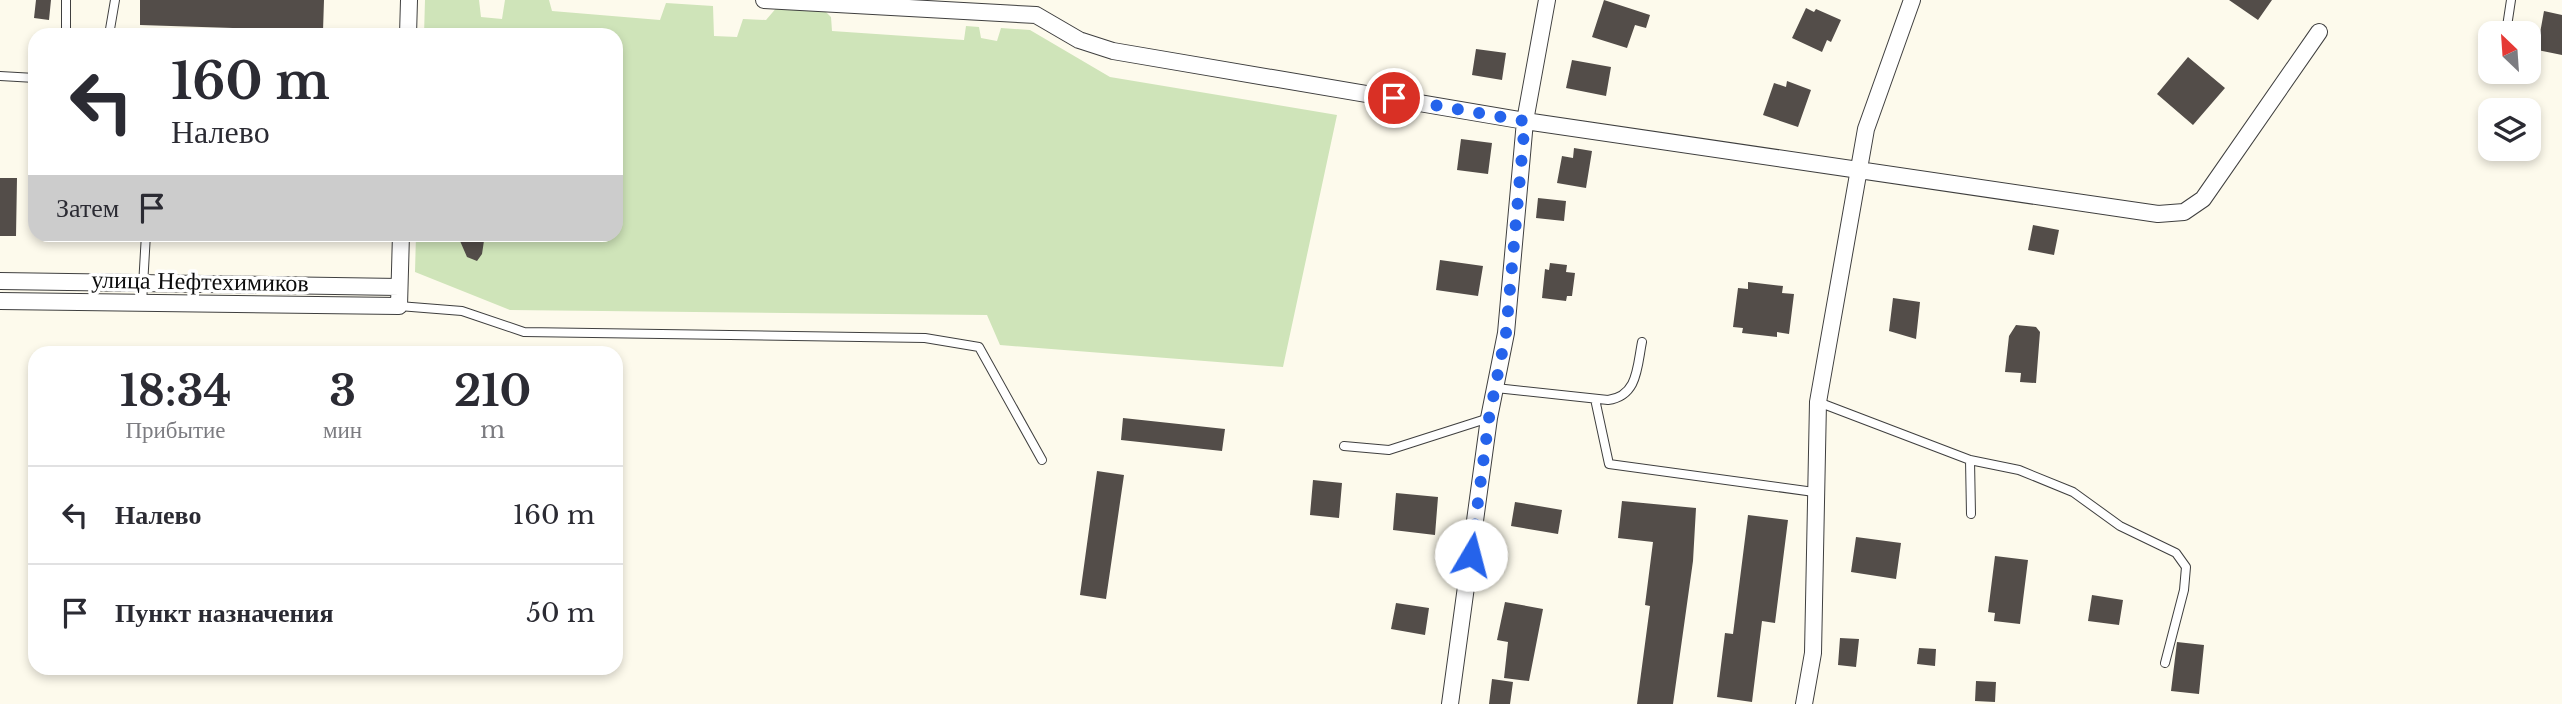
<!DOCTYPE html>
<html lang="ru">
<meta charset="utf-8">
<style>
:root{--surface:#fff;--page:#f2f2f3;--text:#2b2b33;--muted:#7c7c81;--line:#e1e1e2}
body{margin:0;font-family:"Libre Baskerville",serif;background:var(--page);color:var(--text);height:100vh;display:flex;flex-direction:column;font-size:26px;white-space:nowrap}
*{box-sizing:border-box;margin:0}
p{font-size:23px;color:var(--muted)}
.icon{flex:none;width:38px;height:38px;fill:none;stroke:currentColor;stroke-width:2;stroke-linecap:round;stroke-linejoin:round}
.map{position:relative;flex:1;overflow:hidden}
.panel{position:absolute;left:28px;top:346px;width:595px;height:329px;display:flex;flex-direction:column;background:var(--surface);border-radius:21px;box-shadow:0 4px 10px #0003}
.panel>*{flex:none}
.top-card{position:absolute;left:28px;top:28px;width:595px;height:214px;border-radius:21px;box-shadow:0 4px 10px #0003;background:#fff;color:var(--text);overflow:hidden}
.needle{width:46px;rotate:335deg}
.tools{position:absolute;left:2478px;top:21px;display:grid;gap:14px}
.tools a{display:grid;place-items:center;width:63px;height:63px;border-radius:14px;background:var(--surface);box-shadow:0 4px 10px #0003;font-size:35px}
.pin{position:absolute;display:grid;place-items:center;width:60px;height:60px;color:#fff;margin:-30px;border:4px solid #fff;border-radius:50%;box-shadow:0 2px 7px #0007}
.me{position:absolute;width:77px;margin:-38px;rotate:8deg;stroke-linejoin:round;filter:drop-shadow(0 0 5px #0008)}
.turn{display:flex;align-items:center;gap:24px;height:147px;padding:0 28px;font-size:32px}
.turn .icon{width:91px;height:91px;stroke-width:2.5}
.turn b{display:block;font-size:49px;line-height:60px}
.then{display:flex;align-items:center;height:66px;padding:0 28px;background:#0003;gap:14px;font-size:26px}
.eta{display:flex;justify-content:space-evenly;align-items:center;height:119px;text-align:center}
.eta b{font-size:42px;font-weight:700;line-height:49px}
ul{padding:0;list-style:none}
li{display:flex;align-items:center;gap:21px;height:98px;padding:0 28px;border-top:2px solid var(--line)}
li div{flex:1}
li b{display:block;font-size:26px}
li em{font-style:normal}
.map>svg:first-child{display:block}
</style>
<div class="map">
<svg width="2562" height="704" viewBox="0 0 2562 704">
<rect width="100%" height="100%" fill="#fdfaec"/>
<!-- green -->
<path fill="#cfe4b9" d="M425,0h54l2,17 21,2 3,-19h44l3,11 108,9 6,-17 47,3 1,30 23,1 6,-18 23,1 12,-14 44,2 9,9 1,14 132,9 2,-14 13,1 2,11 16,3 4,-13 29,2 80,47 227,38 -54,252 -283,-22 -13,-30 -477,-5 -95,-38 1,-37 200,-1v-199h-192z"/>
<!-- building -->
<path fill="#534d49" d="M36,0h15l-2,20 -15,-2z
M140,0h184l-1,31 -183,-6z
M1604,0l46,15 -4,13 -11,-3 -8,23 -35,-11z
M2229,0h43l-14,20z
M1806,8l8,4 2,-3 25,11 -10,22 -4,-2 -5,12 -30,-14z
M2544,11l18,4v40l-25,-5z
M1476,49l30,4 -4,27 -30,-5z
M2188,57l37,31 -32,37 -36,-31z
M1572,60l39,7 -5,29 -40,-8z
M1787,81l24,9 -13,37 -35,-12 11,-32 12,4z
M1461,139l31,4 -4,31 -31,-4z
M1574,148l18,3 -6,37 -29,-5 5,-27 11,2z
M0,178h17l-1,58h-16z
M1538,198l28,3 -2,20 -28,-3z
M2033,225l26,5 -5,25 -26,-5z
M457,234h28l-3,20 -5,7 -10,-4z
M1440,260l43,6 -5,30 -42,-6z
M1550,263l17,2 -1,7 9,1 -3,23h-5l-1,5 -24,-3 3,-29 4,1z
M1748,282l35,4 -1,7 12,1 -5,40 -12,-2v5l-35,-4 1,-5 -10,-1 5,-39 10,1z
M1893,298l27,4 -4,37 -27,-8z
M2016,325l20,2 4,5 -4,51 -16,-1 1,-9 -16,-1 4,-36z
M1123,418l102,11 -3,22 -101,-11z
M1097,471l27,4 -18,124 -26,-4z
M1313,480l29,3 -3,35 -29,-3z
M1396,493l42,4 -3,38 -42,-5z
M1622,501l74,7 -3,53 -20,143h-36l13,-98 -5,-1 8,-63 -35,-4z
M1515,502l47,8 -4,24 -47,-8z
M1748,515l40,5 -13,103 -13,-2 -10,81 -35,-5 8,-64 8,1z
M1856,537l45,6 -5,36 -45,-7z
M1995,556l33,4 -8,64 -26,-3 1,-8 -7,-1z
M2092,595l31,5 -4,25 -31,-4z
M1505,602l38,7 -14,72 -25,-3 4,-36 -11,-2z
M1396,603l33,5 -4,27 -34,-6z
M1840,638l19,1 -3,28 -18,-2z
M2177,642l27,3 -5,49 -28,-3z
M1919,648l17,1 -1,17 -18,-2z
M1492,679l21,3 -3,22h-21z
M1976,681l20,1 -1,20 -20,-1z"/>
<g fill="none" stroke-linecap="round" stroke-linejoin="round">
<!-- service casing -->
<g stroke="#3f3f3f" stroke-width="10">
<path id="service" d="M66,0v35
M2506,33l5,-33
M109,35l6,-35
M0,76l35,2
M142,303l4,-69
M399,306l63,5 62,21 401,6 54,9 63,113
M1496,388l112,12c30,-4 29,-33 34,-58
M1595,399l14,65 205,28
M1818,402l152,58 49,10 54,22 47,34 56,27 10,14 -2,23 -19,73
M1344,446l45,4 100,-32
M1970,460l1,54"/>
</g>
<!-- minor casing -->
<g stroke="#3f3f3f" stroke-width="18">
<path id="minor" d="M764,0l272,15 43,25 34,11 412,70 633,93 26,-2 19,-13 116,-167
M408,35l1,-35
M0,281l399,6
M0,301l399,5 2,-72
M1450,704l39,-286 17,-85 19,-212 22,-121
M1804,704l9,-51 5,-251 48,-273 46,-129"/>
</g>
<!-- service -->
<use href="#service" stroke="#fff" stroke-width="8"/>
<!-- minor -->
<use href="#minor" stroke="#fff" stroke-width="16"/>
</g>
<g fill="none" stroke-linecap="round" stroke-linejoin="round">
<!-- route -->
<path stroke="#2563eb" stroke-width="12" stroke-dasharray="0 21.6" d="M1394,98l131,23 -19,212 -17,85 -18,137"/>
</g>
<g text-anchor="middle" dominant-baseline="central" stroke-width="7" stroke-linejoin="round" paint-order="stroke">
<!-- street labels -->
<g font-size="24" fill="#0c0c0c" stroke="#fff">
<text transform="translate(200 281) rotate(1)">улица Нефтехимиков</text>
</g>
</g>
</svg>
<div class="tools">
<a><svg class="needle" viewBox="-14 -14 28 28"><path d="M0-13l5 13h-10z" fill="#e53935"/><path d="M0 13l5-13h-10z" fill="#7c7c81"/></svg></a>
<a><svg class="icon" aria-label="layers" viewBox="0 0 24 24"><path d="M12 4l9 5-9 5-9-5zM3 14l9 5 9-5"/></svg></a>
</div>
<div class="pin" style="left:1394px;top:98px;background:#d93025"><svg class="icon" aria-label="arrive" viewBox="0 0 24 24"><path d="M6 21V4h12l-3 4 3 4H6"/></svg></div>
<svg class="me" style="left:1471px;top:555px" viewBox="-20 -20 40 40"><circle r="19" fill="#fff"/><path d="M0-13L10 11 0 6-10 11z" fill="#2563eb"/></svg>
<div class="top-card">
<div class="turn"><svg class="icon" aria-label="left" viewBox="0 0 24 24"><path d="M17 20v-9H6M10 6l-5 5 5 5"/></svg><div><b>160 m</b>Налево</div></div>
<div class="then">Затем<svg class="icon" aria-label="arrive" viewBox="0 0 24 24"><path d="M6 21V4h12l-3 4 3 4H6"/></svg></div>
</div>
<section class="panel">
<div class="eta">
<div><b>18:34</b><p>Прибытие</p></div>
<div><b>3</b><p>мин</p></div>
<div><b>210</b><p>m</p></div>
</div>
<ul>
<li><svg class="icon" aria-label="left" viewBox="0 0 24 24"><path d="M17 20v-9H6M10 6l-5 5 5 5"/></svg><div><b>Налево</b></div><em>160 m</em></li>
<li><svg class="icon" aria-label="arrive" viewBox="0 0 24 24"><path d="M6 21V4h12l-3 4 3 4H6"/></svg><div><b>Пункт назначения</b></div><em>50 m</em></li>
</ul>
</section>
</div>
